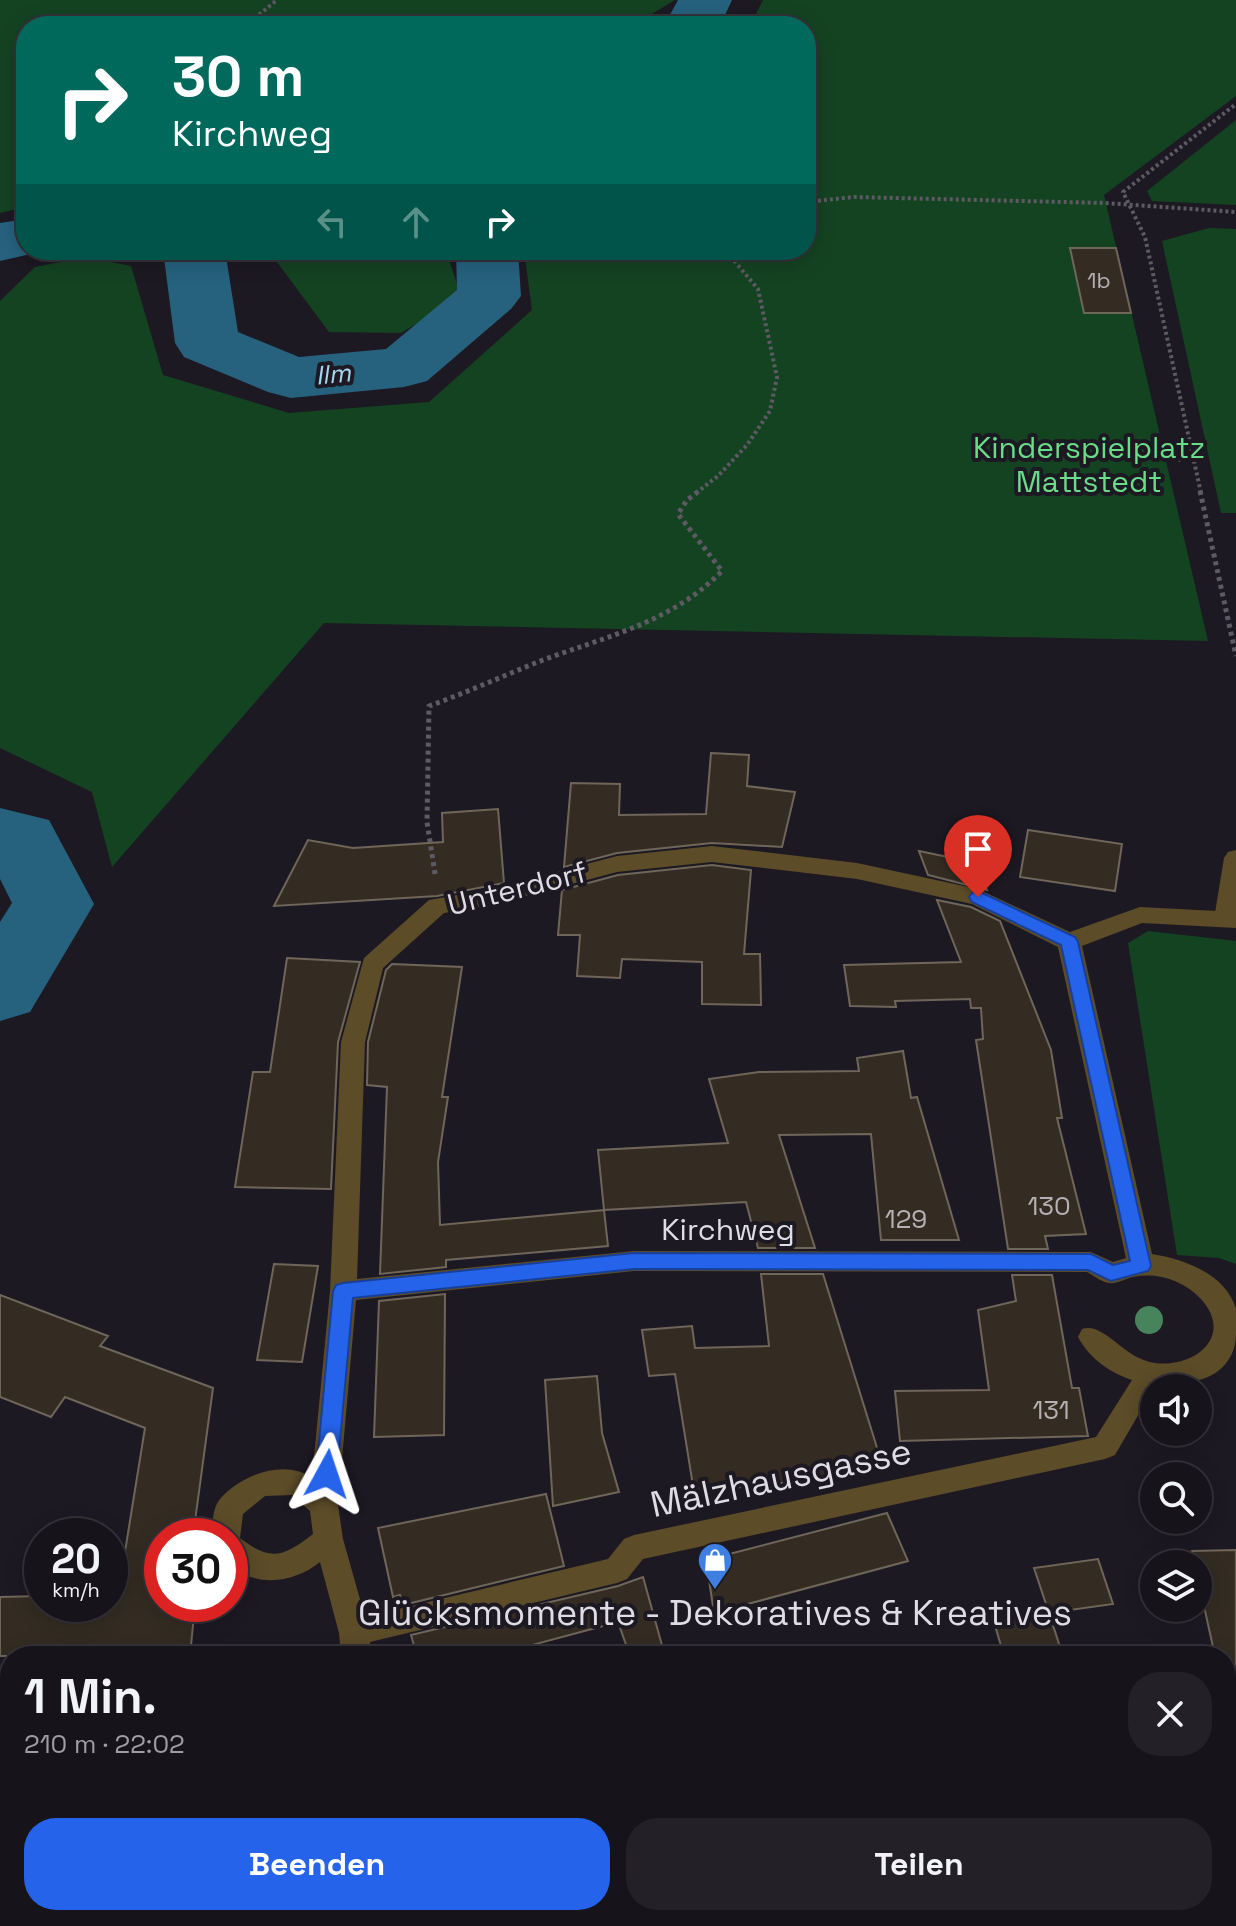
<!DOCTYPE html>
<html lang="de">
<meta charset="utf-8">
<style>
:root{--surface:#16131a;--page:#232027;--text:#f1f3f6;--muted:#9e9ea2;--line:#353239;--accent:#2563eb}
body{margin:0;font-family:"Space Grotesk",sans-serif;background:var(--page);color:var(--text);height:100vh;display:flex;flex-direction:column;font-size:30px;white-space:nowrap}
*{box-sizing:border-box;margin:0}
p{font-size:26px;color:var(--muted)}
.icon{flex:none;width:44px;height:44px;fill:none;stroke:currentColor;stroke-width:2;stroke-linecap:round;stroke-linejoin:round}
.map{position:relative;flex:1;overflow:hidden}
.details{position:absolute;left:0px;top:1646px;width:1236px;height:280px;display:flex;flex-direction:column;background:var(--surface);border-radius:32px 32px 0 0;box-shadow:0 4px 20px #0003,0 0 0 2px var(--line)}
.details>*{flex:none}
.guide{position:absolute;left:16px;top:16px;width:800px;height:244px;border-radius:32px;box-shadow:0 4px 20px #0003,0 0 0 2px var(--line);background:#00695c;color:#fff;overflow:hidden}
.controls{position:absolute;left:1140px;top:1374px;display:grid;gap:16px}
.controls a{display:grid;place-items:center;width:72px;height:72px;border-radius:50%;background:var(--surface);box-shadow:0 4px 20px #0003,0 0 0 2px var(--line);font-size:40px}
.speed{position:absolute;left:24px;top:1518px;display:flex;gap:16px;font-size:40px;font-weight:700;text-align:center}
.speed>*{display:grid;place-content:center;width:104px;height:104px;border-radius:50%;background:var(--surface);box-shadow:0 4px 20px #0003,0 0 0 2px var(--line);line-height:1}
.speed small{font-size:20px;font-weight:400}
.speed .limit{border:12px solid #d22;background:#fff;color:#111}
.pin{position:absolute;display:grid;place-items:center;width:68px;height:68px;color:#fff;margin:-82px -34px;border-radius:50% 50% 50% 0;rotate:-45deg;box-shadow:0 0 8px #0007}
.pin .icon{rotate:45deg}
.me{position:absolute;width:88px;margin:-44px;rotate:5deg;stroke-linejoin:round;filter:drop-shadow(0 0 6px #0008)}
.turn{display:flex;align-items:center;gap:28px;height:168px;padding:0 24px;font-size:36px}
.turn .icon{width:104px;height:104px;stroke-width:2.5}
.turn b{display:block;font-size:56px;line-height:68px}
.lanes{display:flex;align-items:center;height:76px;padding:0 24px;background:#0003;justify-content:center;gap:40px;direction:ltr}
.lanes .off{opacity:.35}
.round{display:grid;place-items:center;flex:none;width:84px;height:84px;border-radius:32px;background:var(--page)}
.overview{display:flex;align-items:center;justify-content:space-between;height:136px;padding:0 24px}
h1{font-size:48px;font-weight:700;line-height:60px}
.action{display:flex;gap:16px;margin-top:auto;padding:16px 24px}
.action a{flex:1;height:92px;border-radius:32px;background:var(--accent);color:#fff;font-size:32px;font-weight:700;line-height:92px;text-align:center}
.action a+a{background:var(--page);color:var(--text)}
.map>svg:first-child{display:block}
</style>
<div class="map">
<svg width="1236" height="1926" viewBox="0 0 1236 1926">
<rect width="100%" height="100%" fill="#1d1923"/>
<!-- green -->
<path fill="#144322" d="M0,0h675l-43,26h-606v181l-26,6z
M763,0h473v96l-132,99 104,446 -884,-18 -212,244 -20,-75 -92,-44v-447l35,-34 51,-10 45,9 32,109 126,38 140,-11 103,-92 -8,-60h282v-224h-56z
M1236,120v85l-84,-4 -5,-10z
M1209,228l27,1v284h-15l-59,-272z
M268,250h178l15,47 -60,36 -72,-1z
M1148,931l88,10v323l-17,-6 -42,-3 -49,-312z"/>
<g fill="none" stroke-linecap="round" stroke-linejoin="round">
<!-- river -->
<path fill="#26627e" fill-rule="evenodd" d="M678,0h54l-12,26h-56z
M26,219v31h22l-48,11v-38z
M163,250h62l13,82 61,25 87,-8 71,-59 -1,-40h62l3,46 -10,13 -84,72 -23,6 -113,11 -23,-6 -84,-35 -9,-14z
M0,808l49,12 45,84 -64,108 -30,9v-99l12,-19 -12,-24z"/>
</g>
<!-- building -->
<path fill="#342c22" stroke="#6f665a" stroke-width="2" d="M1070,248h46l15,65h-47z
M711,753l38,2 -2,31 48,6 -13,55 -70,-4 -95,10 -53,14 7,-84 49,1 -1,31 87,-1z
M498,809l6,74 -67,13 -163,10 34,-66 45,8 90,-6 -1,-29z
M1028,830l94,14 -7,47 -95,-14z
M919,851l58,12 10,27 -59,-15z
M712,865l39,5 -7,84h16l1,51 -59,-1v-42l-80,-3 -2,19 -43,-2 3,-41h-22l4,-45 56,-15z
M937,900l34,7 29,14 51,129 11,68h-5l29,116 -41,2 3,13h-40l-32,-209 7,-1 -2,-31h-10l-1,-9 -75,2 1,6 -46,-1 -6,-41 117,-3z
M287,958l73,4 -22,80 -7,147 -96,-2 18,-115h17z
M392,964l70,3 -20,130h6l-10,65 2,63 164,-15 -6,-60 130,-7 -19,-64 50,-7 100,-1 -2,-13 46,-7 8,47 6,-1 42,143h-78l-10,-106 -92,1 36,113h-57l-12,-46 -142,8 4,36 -162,14v7l-66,7 7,-187 -20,-2 1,-43 18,-72z
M274,1264l44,2 -16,96 -45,-2z
M761,1274h62l60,193 -15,1 2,6 -176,18 -19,-118 -26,2 -7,-46 50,-4 3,22 74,-2z
M1012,1275h40l20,113h7l9,48 -188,5 -5,-50 94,-1 -11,-80 38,-9z
M445,1294l-1,141 -70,2 5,-136z
M0,1295l108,41 -8,10 113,42 -20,148h-31v68h33l-5,52h-190v-59l42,-1v8h68v-9h8l27,-167 -80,-31 -14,20 -51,-20z
M597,1376l5,57 17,59 -66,14 -8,-126z
M546,1494l18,72 -161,39 -3,-10 -7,2 -15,-69z
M887,1513l21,48 -194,52 -8,-53z
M1236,1550v126l-10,1v-21h-11l-17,-77v-15h-3l-3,-13z
M1098,1559l15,45 -64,9 -15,-45z
M643,1577l22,79h-35l-12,-34 -127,34h-74l-6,-21 207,-49z
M1049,1613l14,43h-59l-10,-34z"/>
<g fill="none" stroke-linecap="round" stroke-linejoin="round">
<!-- path-far1 -->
<path stroke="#5d5a63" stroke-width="4" stroke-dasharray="3 3" stroke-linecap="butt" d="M245,26l32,-26
M806,202l48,-5 251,6 131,9
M1166,459l27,1
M696,493l22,-17 29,-31 23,-34 7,-34 -19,-88 -33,-39
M1201,493l-56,-256 -22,-45 113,-88"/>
<!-- path -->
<path stroke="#5d5a63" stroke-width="5" stroke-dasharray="4 4" stroke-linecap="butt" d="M1200,491l36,165
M435,874l-8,-52 2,-116c39,-14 76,-31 114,-46 65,-24 129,-38 179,-89l-44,-57 9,-14 12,-9"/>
<!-- lane -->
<path fill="#5c4c28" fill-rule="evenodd" d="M1236,850v72l-10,5 -8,-2 -4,-6 10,-61 4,-6z"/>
<!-- street -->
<path fill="#5c4c28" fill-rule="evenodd" d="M712,846l145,17 121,26 92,43 70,-25 96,5v16l-94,-5 -60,23 70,308c32,5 74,20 84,55 0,7 0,17 0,25 0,14 -6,28 -18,37 -21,16 -45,9 -64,17l-39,67 -10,4 -462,100 -16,20 -10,4 -247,59 1,14h-30l-2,-23 -19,-71c-26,21 -64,26 -90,3v-29h-19c2,-11 1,-28 9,-37 20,-24 65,-41 92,-21l18,-187 11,-249 23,-84 65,-58 67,-12 121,-32zM712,862l145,17 115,25 86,43 68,311 -13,4 -22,-10 -457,-1 -277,28 8,-237 18,-74 61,-55 52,-9 121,-32zM634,1271l453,1c7,4 15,10 22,11 7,1 16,-4 24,-6 24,-5 49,3 67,21 35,37 -4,70 -45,65 -32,-4 -50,-41 -73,-34l-4,8c12,22 31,35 54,43l-36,57 -462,98 -10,4 -16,20 -243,58 -22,-78 -5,-34 18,-205zM292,1495l18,16 3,23c-30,23 -42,28 -73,4l3,-24 22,-18z
M467,1916h34l4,10h-34z"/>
</g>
<!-- trees -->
<circle fill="#47845b" cx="1149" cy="1320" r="14"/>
<!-- route -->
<path fill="#2563eb" stroke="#184099" stroke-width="2" d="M978,891l97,46 3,5 73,324 -3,5 -37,10 -23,-11 -454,-1 -281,29 -16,176 -3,7 -7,2 -8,-2 -3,-7 17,-183 3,-6 7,-2 291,-30 457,1 22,11 17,-4 -69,-316 -89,-43 -3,-5 3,-4z"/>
<!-- icons -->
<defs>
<g id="shop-pin" transform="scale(1.8)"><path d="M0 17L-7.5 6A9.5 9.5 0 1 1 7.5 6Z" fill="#3f7fe0" stroke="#1d1923"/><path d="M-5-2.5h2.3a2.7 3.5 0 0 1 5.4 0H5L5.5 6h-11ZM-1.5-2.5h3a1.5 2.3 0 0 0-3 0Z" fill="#fff"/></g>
</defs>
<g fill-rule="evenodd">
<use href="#shop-pin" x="715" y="1560"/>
</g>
<g text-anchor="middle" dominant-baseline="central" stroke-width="8" stroke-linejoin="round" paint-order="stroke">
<!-- far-number labels -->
<g font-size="22" fill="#b4b0b3">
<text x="1099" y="280">1b</text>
</g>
<!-- far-water labels -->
<g font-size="26" font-style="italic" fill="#a6d7f1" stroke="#1d1923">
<text transform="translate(333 374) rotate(-6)">Ilm</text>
</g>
<!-- number labels -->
<g font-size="26" fill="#b4b0b3">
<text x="1049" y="1206">130</text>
<text x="906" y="1219">129</text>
<text x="1051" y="1410">131</text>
</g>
<!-- park labels -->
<g font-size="30" fill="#6adb88" stroke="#1d1923">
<text x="1089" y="447">Kinderspielplatz<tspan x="1089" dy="34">Mattstedt</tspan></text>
</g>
<!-- street labels -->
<g font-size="30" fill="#dfdce3" stroke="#1d1923">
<text transform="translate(517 888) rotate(-14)">Unterdorf</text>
<text x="728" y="1229">Kirchweg</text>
</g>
<!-- near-street labels -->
<g font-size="36" fill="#dfdce3" stroke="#1d1923">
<text transform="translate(781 1478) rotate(-12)">Mälzhausgasse</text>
</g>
<!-- near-poi labels -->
<g font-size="36" fill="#dfdce3" stroke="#1d1923">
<text x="715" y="1613">Glücksmomente - Dekoratives &amp; Kreatives</text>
</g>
</g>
</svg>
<div class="controls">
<a><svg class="icon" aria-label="sound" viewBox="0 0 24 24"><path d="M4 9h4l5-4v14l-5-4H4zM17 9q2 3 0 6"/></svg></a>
<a><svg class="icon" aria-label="search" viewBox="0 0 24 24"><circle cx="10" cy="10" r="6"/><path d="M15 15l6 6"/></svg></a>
<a><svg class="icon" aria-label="layers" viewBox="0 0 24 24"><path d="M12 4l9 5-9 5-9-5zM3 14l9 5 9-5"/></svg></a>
</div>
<div class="speed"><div>20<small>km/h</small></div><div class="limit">30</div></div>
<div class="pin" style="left:978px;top:897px;background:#d93025"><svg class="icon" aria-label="arrive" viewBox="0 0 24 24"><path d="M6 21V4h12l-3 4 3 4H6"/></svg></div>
<svg class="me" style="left:327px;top:1474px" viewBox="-20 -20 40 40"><path d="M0-17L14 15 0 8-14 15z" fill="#2563eb" stroke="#fff" stroke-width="4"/></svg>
<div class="guide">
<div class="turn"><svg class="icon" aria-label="right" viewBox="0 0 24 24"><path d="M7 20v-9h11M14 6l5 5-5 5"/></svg><div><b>30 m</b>Kirchweg</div></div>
<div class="lanes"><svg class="icon off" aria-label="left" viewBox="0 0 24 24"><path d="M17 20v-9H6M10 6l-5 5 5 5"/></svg><svg class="icon off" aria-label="ahead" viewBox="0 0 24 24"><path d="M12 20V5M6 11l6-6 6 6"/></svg><svg class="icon" aria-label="right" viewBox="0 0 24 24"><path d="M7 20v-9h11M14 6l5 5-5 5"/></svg></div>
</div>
<section class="details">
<div class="overview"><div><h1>1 Min.</h1><p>210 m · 22:02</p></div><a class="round"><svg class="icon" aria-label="close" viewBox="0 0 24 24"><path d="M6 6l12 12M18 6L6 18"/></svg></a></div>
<div class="action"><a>Beenden</a><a>Teilen</a></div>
</section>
</div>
